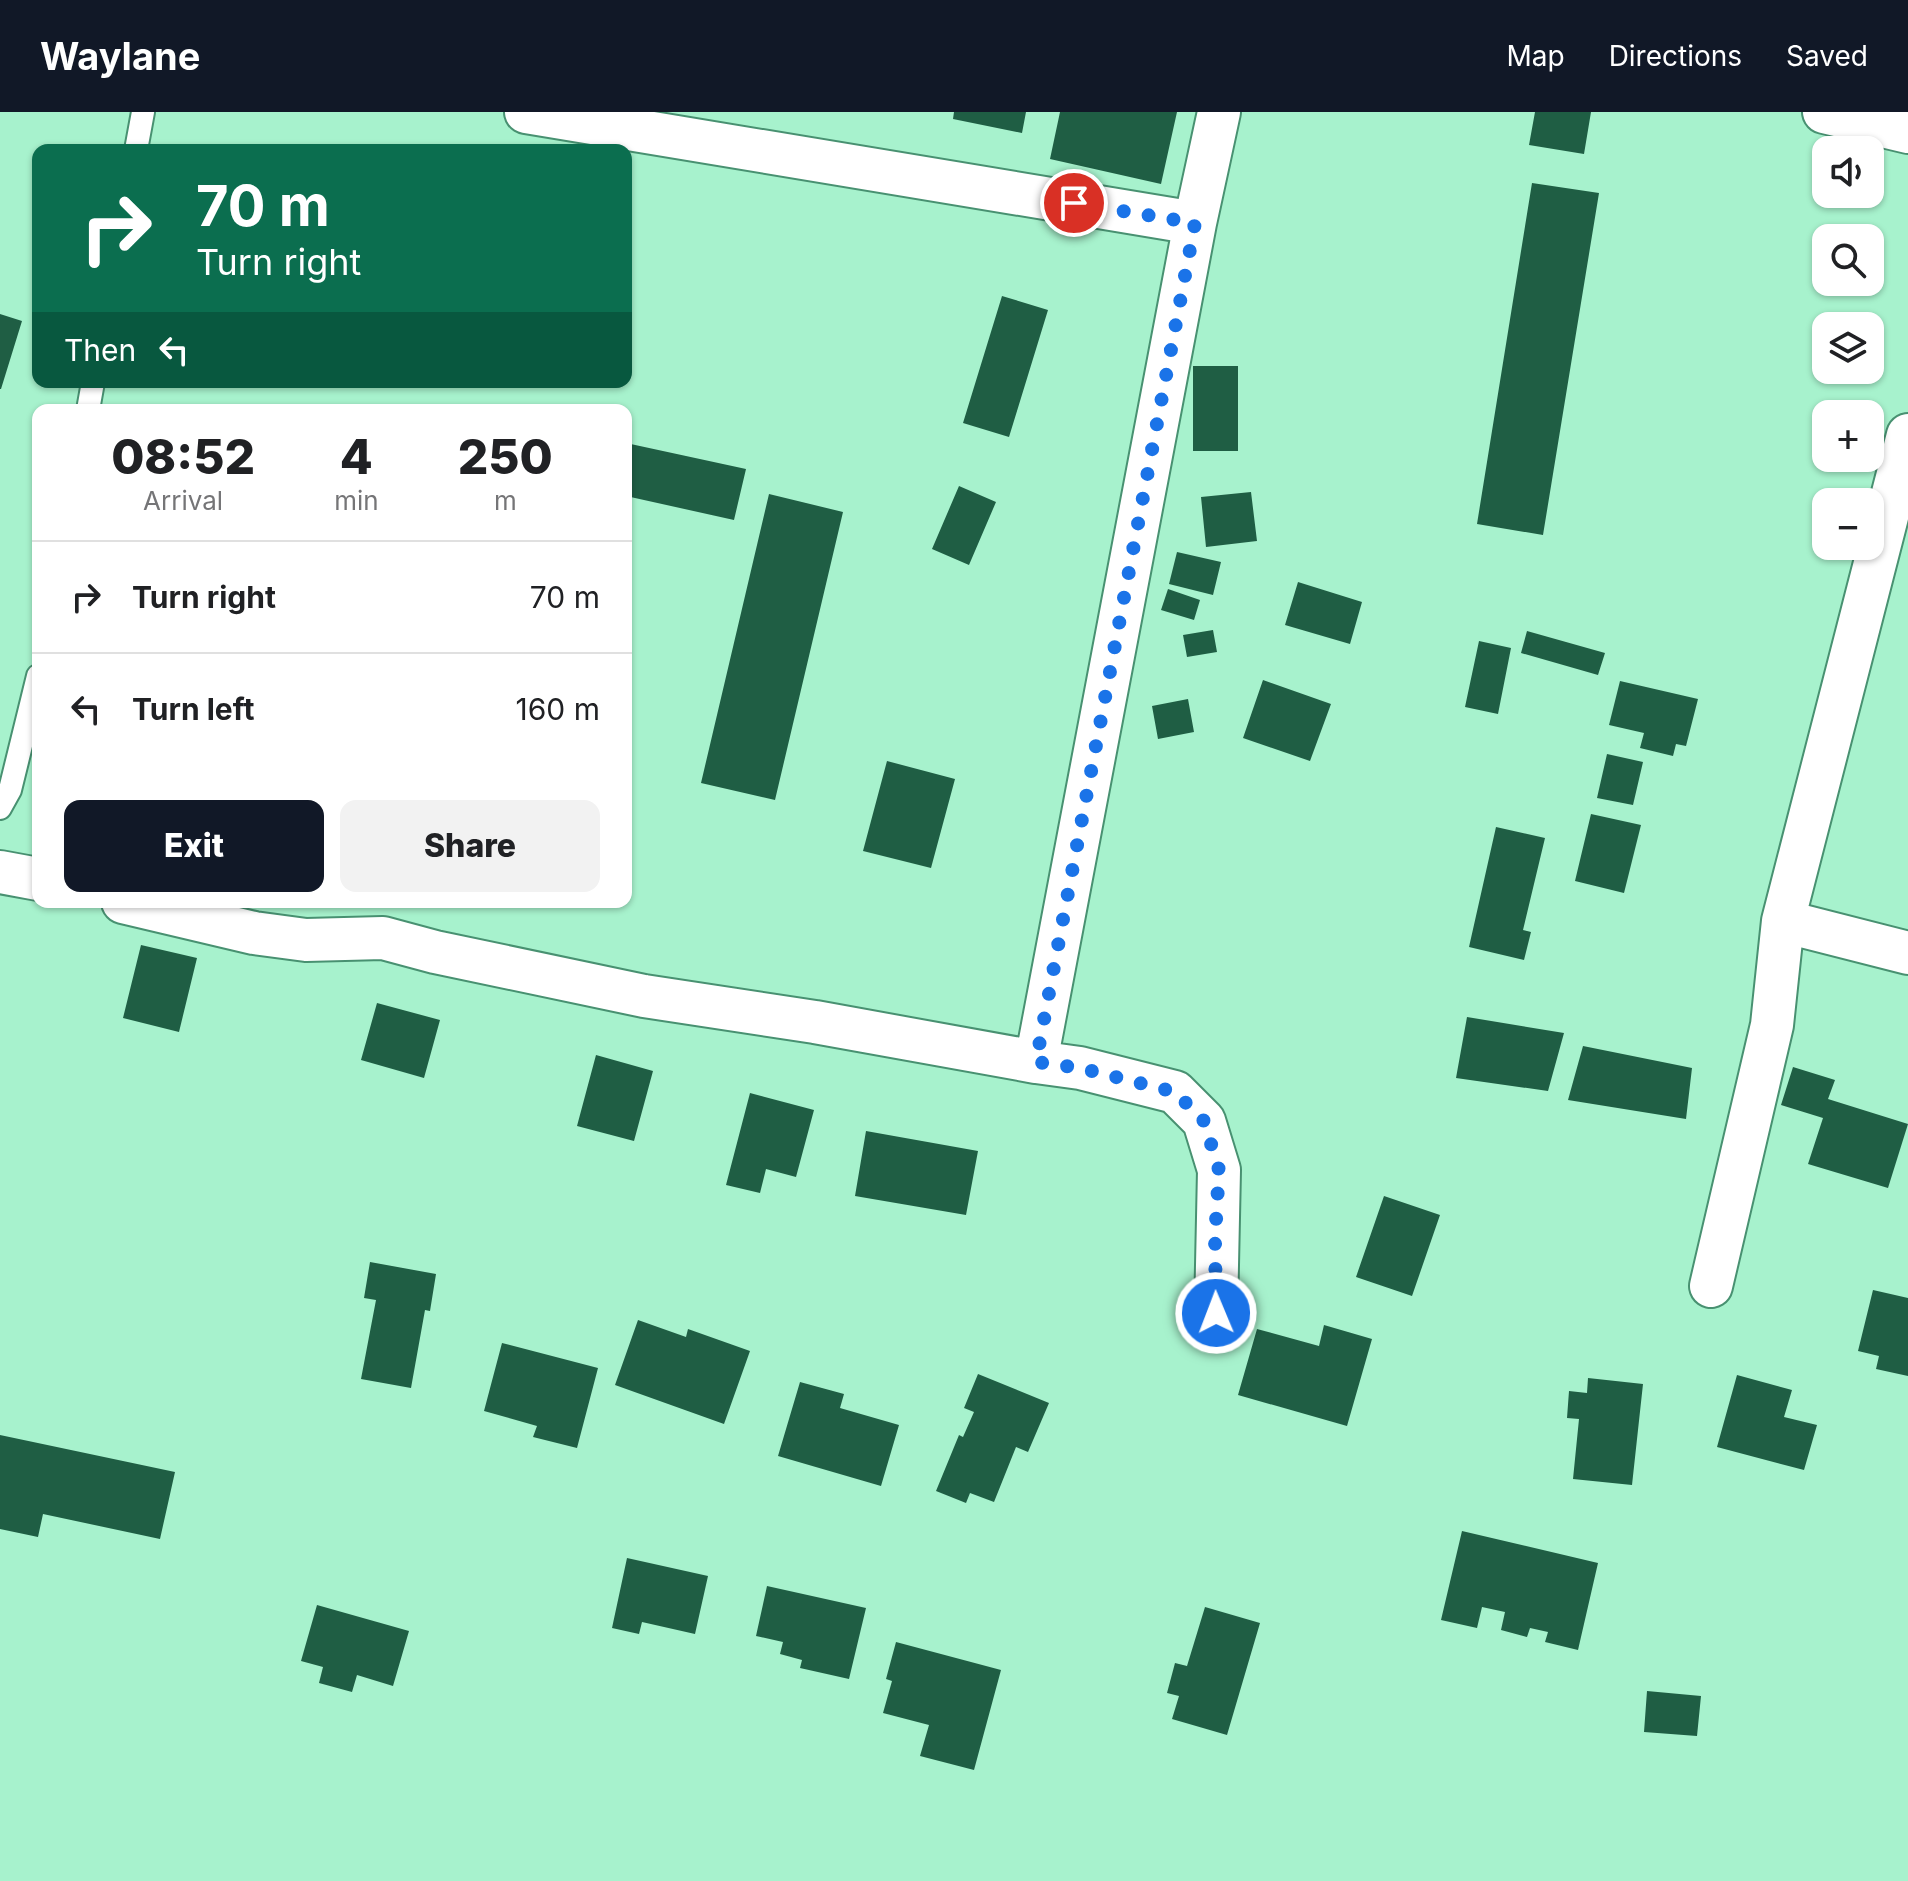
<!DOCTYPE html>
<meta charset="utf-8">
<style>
:root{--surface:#fff;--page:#f2f2f2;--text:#202124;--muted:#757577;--line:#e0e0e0;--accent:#111827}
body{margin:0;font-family:Inter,sans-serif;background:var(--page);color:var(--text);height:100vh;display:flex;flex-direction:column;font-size:30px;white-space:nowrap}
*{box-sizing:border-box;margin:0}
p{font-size:26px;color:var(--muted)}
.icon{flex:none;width:44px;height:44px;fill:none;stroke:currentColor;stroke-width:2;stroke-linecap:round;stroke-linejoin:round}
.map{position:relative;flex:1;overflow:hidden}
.sheet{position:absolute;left:32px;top:292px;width:600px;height:504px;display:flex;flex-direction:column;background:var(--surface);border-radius:16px;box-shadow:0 2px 6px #0004}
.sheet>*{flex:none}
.hud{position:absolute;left:32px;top:32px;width:600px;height:244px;border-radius:16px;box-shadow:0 2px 6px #0004;background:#0b6e4f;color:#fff;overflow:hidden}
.tools{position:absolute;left:1812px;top:24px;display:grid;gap:16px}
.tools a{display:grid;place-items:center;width:72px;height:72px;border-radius:16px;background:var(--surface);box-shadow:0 2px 6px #0004;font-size:40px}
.pin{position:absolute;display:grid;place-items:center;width:68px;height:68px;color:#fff;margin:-34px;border:4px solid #fff;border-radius:50%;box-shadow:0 2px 8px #0007}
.me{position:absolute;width:88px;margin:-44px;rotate:359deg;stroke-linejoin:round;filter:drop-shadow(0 0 6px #0008)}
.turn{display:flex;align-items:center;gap:28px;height:168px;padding:0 32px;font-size:36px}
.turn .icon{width:104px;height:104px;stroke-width:2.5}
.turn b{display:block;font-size:56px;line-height:68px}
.then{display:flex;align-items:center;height:76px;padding:0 32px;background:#0003;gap:16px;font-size:30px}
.eta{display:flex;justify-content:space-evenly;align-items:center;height:136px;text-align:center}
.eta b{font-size:48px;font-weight:800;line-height:56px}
.action{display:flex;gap:16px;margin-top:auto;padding:16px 32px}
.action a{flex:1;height:92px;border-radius:16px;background:var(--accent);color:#fff;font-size:32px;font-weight:800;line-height:92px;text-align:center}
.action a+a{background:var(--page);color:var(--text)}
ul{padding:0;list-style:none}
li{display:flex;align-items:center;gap:24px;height:112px;padding:0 32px;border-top:2px solid var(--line)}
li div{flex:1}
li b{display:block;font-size:30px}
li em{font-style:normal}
header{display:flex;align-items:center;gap:48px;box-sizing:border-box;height:112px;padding:0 40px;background:var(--accent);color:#fff}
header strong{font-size:38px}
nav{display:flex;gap:44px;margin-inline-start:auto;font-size:28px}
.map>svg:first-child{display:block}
</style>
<header>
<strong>Waylane</strong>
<nav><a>Map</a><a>Directions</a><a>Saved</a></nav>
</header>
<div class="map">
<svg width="1908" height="1769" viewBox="0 0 1908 1769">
<rect width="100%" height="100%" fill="#a7f2cd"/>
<!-- building -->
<path fill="#1f5e44" d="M954,0h72l-4,21 -69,-14z
M1060,0h117l-16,72 -111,-25z
M1535,0h56l-7,42 -55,-9z
M1532,71l67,10 -56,342 -66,-11z
M1002,184l46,14 -39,127 -46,-14z
M0,202l22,7 -21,68h-1z
M1193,254h45v85h-45z
M626,331l120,26 -12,51 -108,-24z
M959,374l37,16 -27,63 -37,-16z
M1251,380l6,49 -51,6 -5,-50z
M769,382l74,18 -68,288 -74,-17z
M1177,440l44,10 -8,33 -44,-11z
M1298,470l64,20 -12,42 -65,-19z
M1168,477l32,11 -6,20 -33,-10z
M1213,518l4,22 -30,5 -4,-22z
M1527,519l78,22 -7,22 -77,-22z
M1479,529l32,7 -13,66 -33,-7z
M1263,568l68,24 -21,57 -67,-23z
M1620,569l78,18 -12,47 -10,-2 -3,12 -33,-8 4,-15 -35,-8z
M1188,587l6,33 -36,7 -6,-33z
M1607,642l36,8 -10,43 -36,-7z
M887,649l68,18 -24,89 -68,-17z
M1591,702l50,11 -17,68 -49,-12z
M1496,715l49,11 -22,92 8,2 -7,28 -55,-13z
M141,833l56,13 -18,74 -56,-14z
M377,891l63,17 -16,58 -63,-18z
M1467,905l97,16 -16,58 -92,-13z
M1583,934l109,22 -6,51 -118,-19z
M596,943l57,16 -19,70 -57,-15z
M1793,955l42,13 -7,19 80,25 -20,64 -80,-24 15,-46 -42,-13z
M750,981l64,17 -18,67 -30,-8 -6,24 -34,-8z
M866,1019l112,20 -12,64 -111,-19z
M1384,1084l56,19 -28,81 -56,-19z
M370,1150l66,12 -6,37 -5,-1 -14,78 -50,-9 15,-79 -12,-2z
M1873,1178l35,8v78l-32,-7 3,-13 -21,-5z
M638,1208l48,17 2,-8 62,22 -26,73 -109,-39z
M1324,1213l48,14 -25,87 -109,-31 19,-66 62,17z
M502,1231l96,25 -21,80 -44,-11 4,-11 -53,-15z
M978,1262l71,29 -21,49 -12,-5 -22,55 -24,-9 -4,10 -30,-12 23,-56 4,2 11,-25 -10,-4z
M1737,1263l55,15 -8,27 33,8 -13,45 -87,-23z
M1588,1266l55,6 -11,101 -59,-6 6,-60 -12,-1 2,-27 18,2z
M800,1270l44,12 -4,14 59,17 -18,61 -103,-30z
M0,1323l175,37 -15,67 -117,-25 -5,23 -38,-8z
M1462,1419l136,32 -20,87 -33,-8 3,-10 -18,-4 -3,9 -26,-7 4,-18 -23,-5 -5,21 -36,-8z
M627,1446l81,18 -13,58 -53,-12 -3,12 -27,-6z
M767,1474l99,22 -17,71 -49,-11 2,-8 -22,-6 3,-12 -27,-6z
M317,1493l92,26 -16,55 -36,-11 -5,17 -33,-9 4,-16 -22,-6z
M1205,1495l55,16 -33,112 -55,-16 7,-23 -12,-3 8,-30 12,3z
M896,1530l105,28 -27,100 -54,-14 9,-31 -46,-12 9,-32 -6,-2z
M1647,1579l54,5 -4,40 -53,-4z"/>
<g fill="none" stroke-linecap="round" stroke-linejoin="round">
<!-- lane casing -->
<g stroke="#489171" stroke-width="26">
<path id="lane" d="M136,38l7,-38
M88,298l5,-28
M0,696l10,-18 28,-114"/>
</g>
<!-- street casing -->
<g stroke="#489171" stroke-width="46">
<path id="street" d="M526,0l669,111
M1824,0l84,20
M0,760l38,7
M123,790l131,31 52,7 77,-2 52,14 209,44 171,26 221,40 159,-839 24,-111
M1783,809l125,32
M1036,950l44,6 95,24 29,29 15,49 -3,143
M1711,1174l61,-261 11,-104 125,-486"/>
</g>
<!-- lane -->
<use href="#lane" stroke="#fff" stroke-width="22"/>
<!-- street -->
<use href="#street" stroke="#fff" stroke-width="42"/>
</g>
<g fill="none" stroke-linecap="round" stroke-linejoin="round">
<!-- route -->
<path stroke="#1a73e8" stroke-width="14" stroke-dasharray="0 25.2" d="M1074,91l121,20 -159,839 44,6 95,24 29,29 15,49 -4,68 1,75"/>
</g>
</svg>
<div class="tools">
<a><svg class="icon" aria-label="sound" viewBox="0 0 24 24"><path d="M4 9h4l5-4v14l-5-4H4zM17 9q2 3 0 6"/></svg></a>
<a><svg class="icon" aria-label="search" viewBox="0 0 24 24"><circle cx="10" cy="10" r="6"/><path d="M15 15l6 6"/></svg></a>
<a><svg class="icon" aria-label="layers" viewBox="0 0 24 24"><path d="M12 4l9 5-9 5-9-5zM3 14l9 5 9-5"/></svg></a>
<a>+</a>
<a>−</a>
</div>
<div class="pin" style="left:1074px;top:91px;background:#d93025"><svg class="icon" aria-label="arrive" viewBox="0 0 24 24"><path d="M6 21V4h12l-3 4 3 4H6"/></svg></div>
<svg class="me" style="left:1216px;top:1201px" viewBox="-20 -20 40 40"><circle r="17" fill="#1a73e8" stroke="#fff" stroke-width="3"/><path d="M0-11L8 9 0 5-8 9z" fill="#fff"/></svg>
<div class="hud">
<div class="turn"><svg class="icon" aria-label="right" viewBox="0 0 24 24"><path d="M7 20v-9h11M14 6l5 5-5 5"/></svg><div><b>70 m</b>Turn right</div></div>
<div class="then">Then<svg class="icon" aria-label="left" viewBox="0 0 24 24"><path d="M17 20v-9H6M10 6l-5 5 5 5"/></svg></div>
</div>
<section class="sheet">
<div class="eta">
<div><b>08:52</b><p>Arrival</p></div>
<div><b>4</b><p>min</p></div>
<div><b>250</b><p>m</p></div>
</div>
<ul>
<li><svg class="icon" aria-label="right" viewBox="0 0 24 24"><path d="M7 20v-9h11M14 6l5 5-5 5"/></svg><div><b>Turn right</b></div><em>70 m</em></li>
<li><svg class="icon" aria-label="left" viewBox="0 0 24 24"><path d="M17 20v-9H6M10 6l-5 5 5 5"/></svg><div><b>Turn left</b></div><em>160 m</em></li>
</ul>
<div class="action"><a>Exit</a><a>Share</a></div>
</section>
</div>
